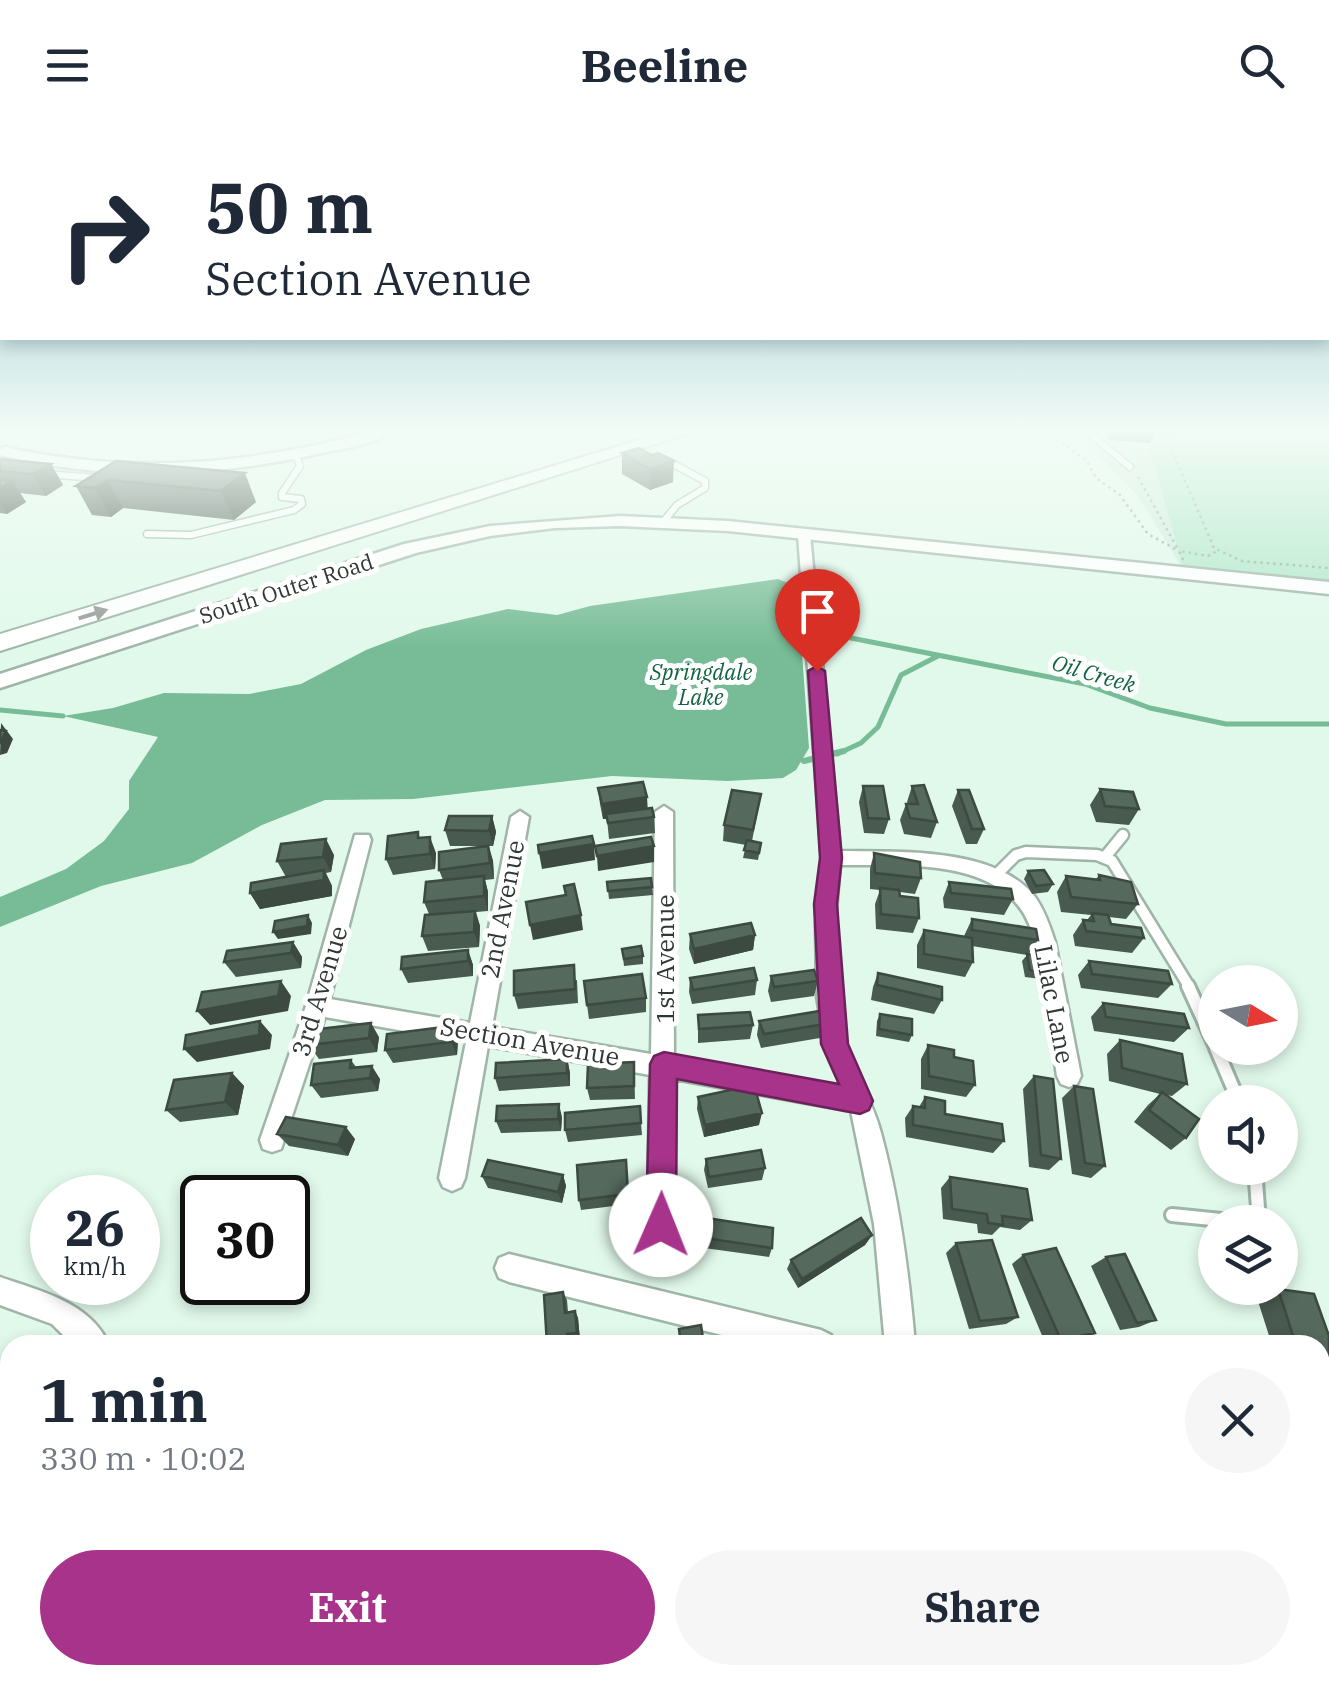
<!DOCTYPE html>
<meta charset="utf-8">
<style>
:root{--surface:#fff;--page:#f6f6f7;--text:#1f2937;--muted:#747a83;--accent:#a8338b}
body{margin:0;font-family:"IBM Plex Serif",serif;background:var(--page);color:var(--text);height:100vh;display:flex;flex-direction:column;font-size:38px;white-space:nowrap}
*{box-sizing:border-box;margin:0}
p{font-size:32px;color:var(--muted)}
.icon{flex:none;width:55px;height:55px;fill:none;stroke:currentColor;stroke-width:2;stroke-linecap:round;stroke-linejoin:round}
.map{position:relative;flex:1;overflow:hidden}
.sheet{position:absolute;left:0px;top:1205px;width:1330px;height:350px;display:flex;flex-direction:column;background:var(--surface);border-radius:30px 30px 0 0;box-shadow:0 5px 15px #0003}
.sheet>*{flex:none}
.banner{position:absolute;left:0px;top:0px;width:1330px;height:210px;box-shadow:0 5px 15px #0003;background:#fff;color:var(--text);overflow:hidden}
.needle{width:65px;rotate:100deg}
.buttons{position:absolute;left:1198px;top:835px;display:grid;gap:20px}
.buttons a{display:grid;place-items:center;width:100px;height:100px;border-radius:50%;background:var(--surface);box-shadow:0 5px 15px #0003;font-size:50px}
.speed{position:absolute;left:30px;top:1045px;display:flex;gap:20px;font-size:50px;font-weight:700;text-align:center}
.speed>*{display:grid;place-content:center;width:130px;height:130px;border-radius:50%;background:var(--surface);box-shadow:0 5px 15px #0003;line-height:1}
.speed small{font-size:25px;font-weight:400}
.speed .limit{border:5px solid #111;border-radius:15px;background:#fff;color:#111}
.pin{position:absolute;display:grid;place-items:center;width:85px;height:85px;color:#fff;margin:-102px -42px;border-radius:50% 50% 50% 0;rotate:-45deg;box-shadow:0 0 10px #0007}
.pin .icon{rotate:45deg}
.me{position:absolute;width:110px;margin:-55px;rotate:1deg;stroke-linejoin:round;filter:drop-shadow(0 0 8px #0008)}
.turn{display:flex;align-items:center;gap:35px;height:210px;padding:0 40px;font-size:45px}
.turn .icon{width:130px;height:130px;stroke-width:2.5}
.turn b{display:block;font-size:70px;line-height:85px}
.round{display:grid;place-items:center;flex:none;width:105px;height:105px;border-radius:52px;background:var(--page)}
.overview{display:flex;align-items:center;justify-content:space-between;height:170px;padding:0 40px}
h1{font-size:60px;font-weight:700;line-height:75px}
.cta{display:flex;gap:20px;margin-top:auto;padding:20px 40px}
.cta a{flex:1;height:115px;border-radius:60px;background:var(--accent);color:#fff;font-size:40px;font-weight:700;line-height:115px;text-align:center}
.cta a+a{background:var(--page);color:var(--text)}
header{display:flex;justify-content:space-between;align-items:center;height:130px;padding:0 40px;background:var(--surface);font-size:45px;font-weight:700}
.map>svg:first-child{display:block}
</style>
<header><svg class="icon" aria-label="menu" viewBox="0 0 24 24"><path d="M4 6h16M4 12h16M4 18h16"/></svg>Beeline<svg class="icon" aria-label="search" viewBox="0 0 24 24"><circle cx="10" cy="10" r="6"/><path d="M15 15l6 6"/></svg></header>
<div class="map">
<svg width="1329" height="1555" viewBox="0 0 1329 1555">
<rect width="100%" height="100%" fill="#e1f9eb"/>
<!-- built -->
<path fill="#ceecdb" d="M1065,302h80l39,139 -46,-75 -58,-58z"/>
<!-- green -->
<path fill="#afe7c7" d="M1145,302h184v153l-145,-14z"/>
<!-- water -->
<path fill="#77bc96" d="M778,449l19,8 12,161 -13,22 -13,8 -56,3 -115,-5 -199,23 -88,1 -63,25 -70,38 -91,23 -101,41v-30l66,-28 38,-28 25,-32v-28l29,-44 -95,-21 50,-8 51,-15 85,1 52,-10 65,-34 55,-21 87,-20 49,6 33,-9z"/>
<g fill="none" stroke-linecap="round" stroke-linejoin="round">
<!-- stream-far1 -->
<path stroke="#77bc96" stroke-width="5" d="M851,508l234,46 65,24 76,16h103
M0,580l63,6
M837,624l24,-11 17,-16 23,-52 37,-19"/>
<!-- stream -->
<path stroke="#77bc96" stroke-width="6" d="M804,631l40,-10"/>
<!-- lane-far2 casing -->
<g stroke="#9fb5a8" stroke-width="9">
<path id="lane-far2" d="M1088,302l42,35
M45,344l53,4
M663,392l14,-17 28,-17v-7l-41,-22
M147,404l44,1 103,-25 8,-6 -1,-5 -19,-2v-4l18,-27 -5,-13"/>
</g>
<!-- lane-far1 casing -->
<g stroke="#9fb5a8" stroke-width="15">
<path id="lane-far1" d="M1105,727l18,-22
M994,747l22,-22 10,-3 71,3 15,6 78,127"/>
</g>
<!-- lane casing -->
<g stroke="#9fb5a8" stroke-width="18">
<path id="lane" d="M1188,856l27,59
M1216,918l23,54
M1172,1085l69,7
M1252,1092l6,-14 -3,-40"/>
</g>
<!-- street casing -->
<g stroke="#9fb5a8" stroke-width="5">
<path id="street" d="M804,401l6,4 30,316c57,1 150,-4 192,42 11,13 18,33 23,49l26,134 -4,8 -8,3 -8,-3 -4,-8c-8,-49 -9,-106 -28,-152 -28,-68 -130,-58 -189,-59 -6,58 -10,127 7,183 9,30 26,54 34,85 19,70 28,141 34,212h-30l-11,-121 -23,-113 -177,-32v146l-4,9 -9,4 -9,-4 -4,-9 2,-150 -162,-29 -23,132 -4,9 -9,4 -9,-4 -4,-9 27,-136 -141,-25 -44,132 -9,3 -9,-3 -3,-9 46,-134 49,-171h14l2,5 -41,159 140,24 41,-206 9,-6 9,6 -37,210 159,27 4,-242 9,-6 9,6 1,246 167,28 -16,-37 -8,-53 -1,-71 6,-67 -24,-323z
M509,1124l312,76 10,5 5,10h-74l-253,-63 -10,-4 -4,-10 4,-10z
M0,1147c39,14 91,25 109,68h-36l-21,-21 -52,-19z
M1320,1320l9,2v32l-9,-2z
M68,1545h36l-4,10h-36z
M725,1545h64l4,10h-64z
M868,1545h36l-1,10h-36z"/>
</g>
<!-- secondary casing -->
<g stroke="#9fb5a8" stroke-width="5">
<path id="secondary" d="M369,302h22c-16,12 -44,16 -65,20 -109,25 -216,30 -326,3v-6l5,-2c123,28 243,18 364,-15z
M620,386l108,5 601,61v12l-601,-63 -108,-5 -65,2 -65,8 -74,17 -416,135v-14l404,-130 86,-18z"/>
</g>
<!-- highway casing -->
<g stroke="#9fb5a8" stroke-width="4">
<path id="highway" d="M665,302h28l-693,219v-17z"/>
</g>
<!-- path -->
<path stroke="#99aba1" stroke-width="2.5" stroke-dasharray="2.5 4" stroke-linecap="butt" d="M1046,302l40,28 10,18 23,16 29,40 31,17
M1164,302l50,116 28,13 87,7
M1138,347l41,74
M1183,430l-4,-9 29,5 9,-5"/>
<!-- lane-far2 -->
<use href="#lane-far2" stroke="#fff" stroke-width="6"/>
<!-- lane-far1 -->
<use href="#lane-far1" stroke="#fff" stroke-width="10"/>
<!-- lane -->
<use href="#lane" stroke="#fff" stroke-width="12"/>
<!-- street -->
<use href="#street" fill="#fff" fill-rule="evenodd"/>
<!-- secondary -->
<use href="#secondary" fill="#fff" fill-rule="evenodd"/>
<!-- highway -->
<use href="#highway" fill="#fff" fill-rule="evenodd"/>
</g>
<!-- wall -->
<path fill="#495a50" d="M1106,302h49l-5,11 -41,-3z
M622,323l51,29 -23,8 -28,-16z
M0,329l51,5 12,21 -17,11 -26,-3 6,9 -19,12 -7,-1z
M116,331l140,41 -22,18 -111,-12 -12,9 -19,-2 -16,-29z
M863,656l26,33 -5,15 -20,-1 -5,-31z
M912,656l25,36 -6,16 -27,-4 -4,-14 6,-16h2l-1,-2z
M598,658l49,9v12l7,8 1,16 -46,6 -2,-20h-4l-3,-15z
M1100,659l39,20 -10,16 -33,-3 -6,-17z
M958,660l26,39 -7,15h-11l-14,-38z
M758,680l-6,31 9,2 -3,17 -15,-2 3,-13 -23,-4 1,-16z
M492,686l4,16 -3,14h-4l4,15 1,18 -9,1 3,12v19l-12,1 4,14 -1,21 -51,4 -6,-15 7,-22 -5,-12 19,-22 -4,-10 45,-24h-34l-5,-16z
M418,702l2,6 16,15 -1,16 -42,6 -7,-16z
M874,723l47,25 -6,16 -15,-2v4l19,22 -6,15 -37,-4 -1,-25 5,-14 -10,-1v-20z
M334,725l-3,17 -5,1 6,13v10l-72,13 -10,-16 36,-16 -9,-16z
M1028,741l25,13 -5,8 -16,2 -8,-15z
M1099,745l39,29 -12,15 -17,-2 2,7 33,14 -12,15 -57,-7 -2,-11 10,-15h4l4,-5 -30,-3 -4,-20 9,-16 30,3z
M607,752l45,5 1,8 -44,4z
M949,752l64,17 -9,16 -60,-7 -1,-10z
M972,789l66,21 -9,14 17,18 -5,7 -16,-2 -3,-16 5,-6 -55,-9 1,16 -8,15 -48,-9v-23l7,-15 40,6z
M690,804l65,1 -2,15 -59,14 -5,-15z
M293,812l9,15 -1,11 -65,9 -12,-15z
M622,819l21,7v8l-19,2z
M468,820l5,15v11l-65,7 -7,-14z
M1089,831l83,23 -14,14 -77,-10 -3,-13z
M878,843l64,27 -8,14 -63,-14 2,-13z
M771,846l47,5 -4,15 -43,6 -3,-11z
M690,848l67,2 -2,15 -63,9 -3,-12z
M577,850l1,23 -60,6 -4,-14z
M646,868v14l-57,7 -2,-14z
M1103,873l86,25 -15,14 -80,-11 -3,-14z
M880,884l32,21 -3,7 -33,-6 1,-15z
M698,885l55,10 -3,14 -52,4z
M759,891l72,2 -5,14 -65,11 -4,-13z
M452,896l6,14 -1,15 -64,8 -8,-13z
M379,907l-2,15 -58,7 -10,-14z
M1120,910l67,44 -15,12 -6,-1 20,43 -15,12 -37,-28 14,-17 12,-11 -51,-13 -2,-27z
M928,915l26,12 21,28 -9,12 -45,-8v-30z
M567,929l3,14v13l-71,5 -4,-13z
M351,930l5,7 24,12 -2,12 -57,7 -10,-13z
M634,932l1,37 -45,1 -3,-12z
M232,943l12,13 -6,29 -58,7 -14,-12z
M1034,946l27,83 -12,11 -20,-3 -6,-78z
M1074,956l31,80 -14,12 -19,-4 -10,-76z
M698,967l61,28 -55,12 -7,-28z
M925,967l20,17 59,27 -11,12 -87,-16 -1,-19 8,-12 6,1z
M562,987l-1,14 -60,2 -5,-12z
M641,993l1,12 -74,7 -3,-12z
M277,1004l78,5 -7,17 -59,-10z
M706,1029l59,9 -3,12 -54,8 -4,-18z
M626,1030l4,44 -49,6 -2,-10z
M563,1045l3,11 -4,17 -74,-15 -6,-12z
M950,1047l82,43 -12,10 -20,-3 -8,8 -14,-2 -1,-9 -34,-5 -2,-31z
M700,1087l72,31 -3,9 -72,-10z
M872,1105l-7,10 -67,43 -11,-19 4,-9z
M956,1113l62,74 -12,7 -37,5 -23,-76z
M1023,1125l72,78 -15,7 -25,5h-9l-34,-81z
M1106,1127l50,63 -17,7 -19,3 -29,-64z
M1278,1159l51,47v58h-9v-49h-48l-15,-47z
M563,1162l4,8 1,12 7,-1 3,7 2,22 -33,5z
M1320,1357l9,9v104l-9,-18z
M1199,1545h52l3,10h-52z
M1267,1545h53l9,10h-59z"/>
<!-- shaded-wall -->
<path fill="#3c4a41" d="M674,331l-1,21 -23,8v-21z
M51,334l12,21 -17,11 -13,-22z
M245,343l11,29 -22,18 -13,-29z
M108,350l15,28 -12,9 -16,-29z
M12,351l14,21 -19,12 -7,-11v-15z
M1,593l12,16 -6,14 -7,2z
M647,667l1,16 -45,6 -1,-15z
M492,686l4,16 -3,14 -4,-15z
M430,707l6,16 -1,16 -5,-15z
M326,709l8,16 -3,17 -8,-15z
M594,714l1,16 -53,9 -3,-16z
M488,716l5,15 1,18 -4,-16z
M654,716v16l-56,9 -1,-15z
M324,740l8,16v10l-72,13 -10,-16z
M484,746l4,16v19l-4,-15z
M475,781l5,15 -1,21 -5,-15z
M308,785l4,8 -1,11 -33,5 -5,-7z
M581,785l2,15 -50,10 -3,-15z
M755,805l-2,15 -59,14v-15z
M293,812l9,15 -1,11 -10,-15z
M468,820l5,15v11l-5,-15z
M281,851l10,15 -3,15 -78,14 -13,-14z
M260,891l12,14 -2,14 -73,13 -13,-13z
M371,893l8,14 -2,15 -8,-14z
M452,896l6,14 -1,15 -6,-13z
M567,929l3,14v13l-3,-13z
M372,936l8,13 -2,12 -8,-13z
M232,943l12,13 -6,29 -13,-13z
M559,974l3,13 -1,14 -3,-12z
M762,983l-3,12 -55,12 1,-12z
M346,997l9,12 -7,17 -10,-11z
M563,1045l3,11 -4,17 -4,-11z
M872,1105l-7,10 -67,43 4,-9z
M575,1181l3,7 2,22 -3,-7z
M403,1545h10l-3,10h-10z
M497,1545h7v10h-8z"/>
<!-- building -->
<path fill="#55695d" stroke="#3c4a41" stroke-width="2.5" d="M639,318l13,7 6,-2 16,8 -24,8 -28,-16z
M0,329l51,5 -18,10 -33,-3z
M116,331l129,12 -24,18 -113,-11 -13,8 -19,-2z
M0,349l12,2 -12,7z
M0,600l6,1 -6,13z
M643,652l4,15 -45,7 -4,-16z
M924,655l13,37 -27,-4 -4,-14h12l-6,-18z
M863,656h20l6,33 -21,-1z
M1100,659l33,3 6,17 -34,-3z
M732,660l29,4 -8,36 -29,-5z
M958,660h11l15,39h-12z
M652,678l2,9 -46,6 -2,-9z
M449,686h43l-3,15 -44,-1z
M418,702v6l12,-1v17l-44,5 2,-23z
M592,706l2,8 -55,9 -1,-8z
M651,707l3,9 -57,10 -2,-10z
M326,709l-3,18 -46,4 4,-17z
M747,710l14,3 -2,10 -15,-3z
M488,716l2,17 -51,7v-18z
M874,723l46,9 1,16 -46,-5z
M324,740v10l-74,13 1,-10z
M1044,740l9,14 -17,2 -8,-15z
M1099,745l32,7 7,22 -67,-7 -5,-21 34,4z
M484,746v20l-60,6 2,-20z
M651,748l1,9 -44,4 -1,-9z
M949,752l62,7 2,10 -62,-6z
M574,754l7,31 -51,10 -4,-23 40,-7 -2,-9z
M880,758l19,2 1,6 18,2 1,20 -38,-4z
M475,781l-1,21 -52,4 3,-21z
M1092,783l16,2 3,9 30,4 3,10 -58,-7 -3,-11 11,1z
M308,785l-1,11 -34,6 2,-11z
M972,789l64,10 2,11 -66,-10z
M751,793l4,12 -61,14 -4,-15z
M924,800l48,8 1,24 -49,-8z
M293,812l-2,11 -67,9 3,-11z
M641,816l2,10 -19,3 -2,-10z
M468,820v11l-67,8 1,-12z
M1027,824l16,2 3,16 -16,-2z
M1089,831l79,10 4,13 -80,-10z
M574,835l1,24 -61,6v-24z
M754,838l3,12 -64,10 -3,-12z
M814,840l4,11 -44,6 -3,-11z
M878,843l64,14v13l-65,-15z
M642,844l4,24 -59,7 -3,-24z
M281,851l-3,15 -81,15 5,-19z
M1103,873l81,11 5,14 -83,-11z
M826,880l5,13 -67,11 -5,-13z
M750,882l3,13 -54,4 -1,-14z
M880,884l32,5v16l-33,-6z
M260,891l-1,14 -75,14 2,-14z
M371,893l-2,15 -60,7 2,-15z
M452,896l-1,16 -66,8 2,-16z
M1120,910l62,14 5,30 -65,-16z
M928,915l26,5v7l19,4 2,24 -46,-9z
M567,929v14l-72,5 1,-15z
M351,930l-1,8 22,-2 -2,12 -59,7 3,-21z
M634,932v24l-47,2 1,-24z
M232,943l-7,29 -59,8 8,-30z
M1034,946l19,3 8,80 -20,-4z
M754,955l8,28 -57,12 -7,-28z
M1074,956l19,3 12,77 -20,-3z
M1162,962l37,27 -13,19 -37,-28z
M925,967l20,4v13l57,10 2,17 -91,-16v-19l12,2z
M559,974l-1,15 -62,2 1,-15z
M640,976l1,17 -76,7v-17z
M286,987l60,10 -8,18 -61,-11z
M761,1020l4,18 -56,9 -3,-18z
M488,1030l75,15 -5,17 -76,-16z
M626,1030l2,34 -49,6 -2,-35z
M950,1047l77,12 5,31 -30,-4 1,9 -15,-2 -1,-9 -35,-5z
M700,1087l73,11 -1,20 -74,-11z
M861,1088l11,17 -70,44 -11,-19z
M992,1110l26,77 -38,4 -24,-78z
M1056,1118l39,85 -34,7 -38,-85z
M1125,1124l31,66 -19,3 -31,-66z
M1278,1159l36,5 15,42v51l-9,-1v-41h-24z
M563,1162l2,21 10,-2 2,22 -10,1v11h-20l-3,-50z
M701,1195l3,20h-23l-2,-16z
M1324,1357l5,9v50l-9,-18v-40z
M1320,1517l9,23v15h-34l-3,-10h28z
M354,1545h49l-3,10h-50z
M447,1545h50l-1,10h-49z
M1221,1545h30l3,10h-30z"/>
<!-- one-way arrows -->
<defs><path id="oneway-solid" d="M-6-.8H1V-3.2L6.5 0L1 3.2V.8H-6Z" transform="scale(2.5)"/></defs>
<use fill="#979c99" href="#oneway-solid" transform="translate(93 484) rotate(-17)"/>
<!-- sky -->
<linearGradient id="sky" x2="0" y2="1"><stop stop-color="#7bb7c7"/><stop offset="0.58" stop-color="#f2fcf6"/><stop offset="1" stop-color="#f2fcf6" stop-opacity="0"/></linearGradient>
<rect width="1329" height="519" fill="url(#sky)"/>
<!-- route -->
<path fill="#a8338b" stroke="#6d215a" stroke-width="2.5" d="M817,536l8,5 17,187 -5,46 11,140 25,57 -4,9 -9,4 -183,-35 -1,146 -4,11 -11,4 -11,-4 -4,-11 4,-161 4,-8 10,-4 175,32 -18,-40 -7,-140 6,-46 -12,-187z"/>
<g text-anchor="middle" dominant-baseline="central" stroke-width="10" stroke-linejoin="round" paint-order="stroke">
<!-- far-street labels -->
<g font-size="22" fill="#2f3833" stroke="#fff">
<text transform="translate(286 458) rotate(-18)">South Outer Road</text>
</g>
<!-- far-water labels -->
<g font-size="22" font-style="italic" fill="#116441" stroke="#fff">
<text x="701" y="541">Springdale<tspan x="701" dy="25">Lake</tspan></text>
<text transform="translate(1094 543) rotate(16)">Oil Creek</text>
</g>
<!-- street labels -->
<g font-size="25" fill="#2f3833" stroke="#fff">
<text transform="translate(502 779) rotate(-79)">2nd Avenue</text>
<text transform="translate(664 829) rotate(-90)">1st Avenue</text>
<text transform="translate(319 861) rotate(-73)">3rd Avenue</text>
<text transform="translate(1055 874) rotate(79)">Lilac Lane</text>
<text transform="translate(530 911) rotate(10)">Section Avenue</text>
</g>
</g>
</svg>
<div class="buttons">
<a><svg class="needle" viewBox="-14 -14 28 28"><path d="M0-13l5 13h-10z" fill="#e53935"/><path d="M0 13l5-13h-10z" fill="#747a83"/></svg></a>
<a><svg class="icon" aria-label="sound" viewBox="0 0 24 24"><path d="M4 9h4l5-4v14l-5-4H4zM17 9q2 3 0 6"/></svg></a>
<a><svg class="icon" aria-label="layers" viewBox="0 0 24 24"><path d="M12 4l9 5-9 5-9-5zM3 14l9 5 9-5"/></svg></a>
</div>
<div class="speed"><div>26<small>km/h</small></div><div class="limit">30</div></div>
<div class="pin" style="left:817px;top:541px;background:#d93025"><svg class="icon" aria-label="arrive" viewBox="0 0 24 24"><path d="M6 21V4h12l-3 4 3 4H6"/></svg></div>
<svg class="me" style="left:661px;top:1095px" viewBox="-20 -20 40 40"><circle r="19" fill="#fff"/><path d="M0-13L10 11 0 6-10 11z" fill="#a8338b"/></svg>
<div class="banner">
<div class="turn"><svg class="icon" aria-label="right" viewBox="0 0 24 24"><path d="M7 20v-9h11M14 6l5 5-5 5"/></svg><div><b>50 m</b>Section Avenue</div></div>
</div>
<section class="sheet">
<div class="overview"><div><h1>1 min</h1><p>330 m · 10:02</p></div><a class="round"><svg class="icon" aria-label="close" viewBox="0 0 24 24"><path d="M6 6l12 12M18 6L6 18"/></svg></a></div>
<div class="cta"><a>Exit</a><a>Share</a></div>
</section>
</div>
